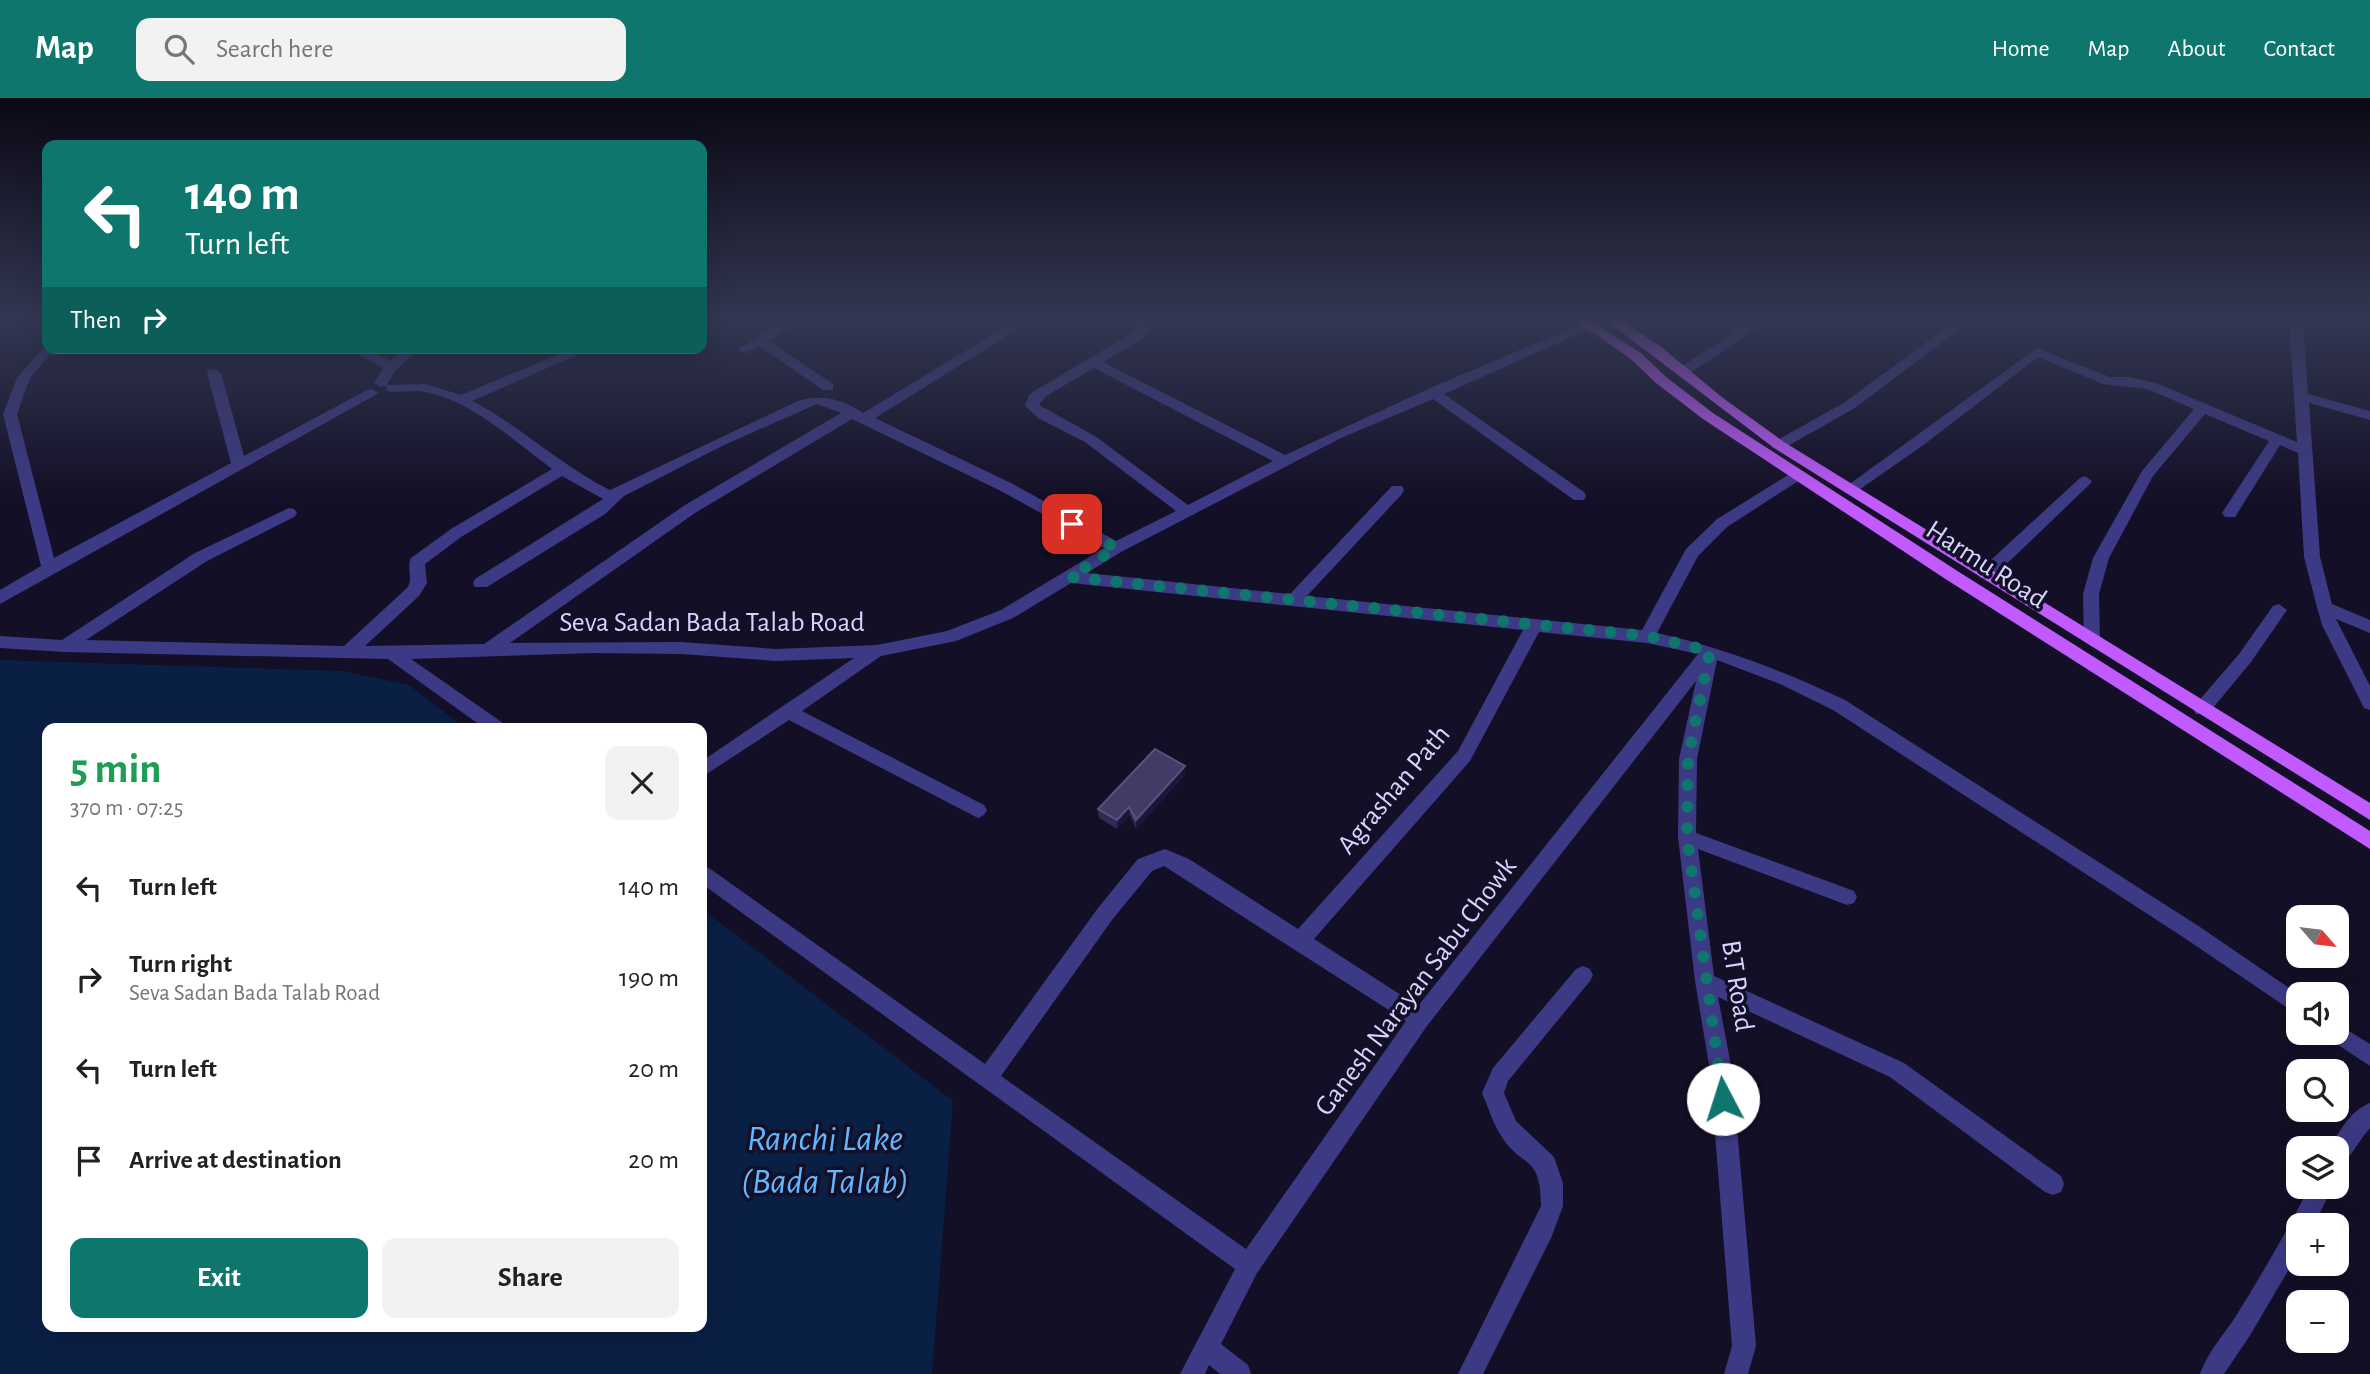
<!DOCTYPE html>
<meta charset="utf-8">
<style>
:root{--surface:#fff;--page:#f2f2f2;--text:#202124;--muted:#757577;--accent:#0f766e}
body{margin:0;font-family:"Alegreya Sans",sans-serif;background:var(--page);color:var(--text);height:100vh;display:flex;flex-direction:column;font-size:26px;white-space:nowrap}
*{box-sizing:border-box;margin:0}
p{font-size:23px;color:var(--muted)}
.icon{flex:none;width:38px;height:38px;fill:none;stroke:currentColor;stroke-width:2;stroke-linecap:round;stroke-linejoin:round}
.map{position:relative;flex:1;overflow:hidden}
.drawer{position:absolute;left:42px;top:625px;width:665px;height:609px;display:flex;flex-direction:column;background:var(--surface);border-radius:14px;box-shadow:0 7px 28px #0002}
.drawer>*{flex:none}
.hud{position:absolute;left:42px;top:42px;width:665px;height:214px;border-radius:14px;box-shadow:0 7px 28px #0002;background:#0f766e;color:#fff;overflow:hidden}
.needle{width:46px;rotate:118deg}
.fabs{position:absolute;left:2286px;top:807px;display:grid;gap:14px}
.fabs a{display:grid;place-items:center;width:63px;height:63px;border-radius:14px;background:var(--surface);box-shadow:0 7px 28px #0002;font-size:35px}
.pin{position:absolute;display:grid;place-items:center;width:60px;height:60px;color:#fff;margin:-30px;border-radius:14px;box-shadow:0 4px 10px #0006}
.me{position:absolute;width:77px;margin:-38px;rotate:355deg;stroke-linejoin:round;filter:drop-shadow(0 0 5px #0008)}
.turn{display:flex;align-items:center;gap:24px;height:147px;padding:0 28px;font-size:32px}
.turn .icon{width:91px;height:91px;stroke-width:2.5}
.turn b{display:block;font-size:49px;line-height:60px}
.then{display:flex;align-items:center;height:66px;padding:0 28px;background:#0003;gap:14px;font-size:26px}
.round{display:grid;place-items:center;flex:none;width:74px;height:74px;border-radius:14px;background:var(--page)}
.headline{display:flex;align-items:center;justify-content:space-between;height:119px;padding:0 28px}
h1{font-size:42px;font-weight:700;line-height:52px;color:#1e9e55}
.button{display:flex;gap:14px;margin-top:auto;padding:14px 28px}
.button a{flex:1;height:80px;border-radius:14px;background:var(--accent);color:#fff;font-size:28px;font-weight:700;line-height:80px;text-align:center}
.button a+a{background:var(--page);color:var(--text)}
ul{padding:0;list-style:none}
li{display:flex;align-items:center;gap:21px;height:91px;padding:0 28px}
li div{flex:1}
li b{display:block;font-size:26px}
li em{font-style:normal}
header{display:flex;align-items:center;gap:42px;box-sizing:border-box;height:98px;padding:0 35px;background:var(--accent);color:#fff}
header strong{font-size:33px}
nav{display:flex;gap:38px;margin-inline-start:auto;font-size:24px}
.search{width:490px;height:63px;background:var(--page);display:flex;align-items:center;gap:18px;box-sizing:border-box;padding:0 24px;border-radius:14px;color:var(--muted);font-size:26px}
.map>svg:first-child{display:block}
</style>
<header>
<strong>Map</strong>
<div class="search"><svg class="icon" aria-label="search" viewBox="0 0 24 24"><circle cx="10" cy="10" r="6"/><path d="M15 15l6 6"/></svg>Search here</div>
<nav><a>Home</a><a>Map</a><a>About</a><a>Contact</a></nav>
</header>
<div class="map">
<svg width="2370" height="1276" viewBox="0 0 2370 1276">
<rect width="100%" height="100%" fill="#130f26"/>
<!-- water -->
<path fill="#0a1f44" d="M0,562l343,11 66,14 56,43h-418v598h655v-417l251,192 -21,273h-932z"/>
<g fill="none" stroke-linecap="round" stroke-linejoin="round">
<!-- minor -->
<path fill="#3d3a85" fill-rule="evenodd" d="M784,223h16l-31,20 64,43v6h-10l-64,-44 -14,7 -7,-4z
M1015,223h16l-156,97 136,65 105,58 60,-30 -91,-69 -47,-24 -13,-12 4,-11 7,-5 98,-58 2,-3 -3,-8h13l4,8 -6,9 -41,24 182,93 143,-66 161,-68h18l-163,73 140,98 2,4 -2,4h-10l-141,-101 -92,39 -220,114 -34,21 203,21 102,-108h10l2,4 -2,4 -95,102 335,34 44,-81 31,-30 76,-47h10l2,3 -2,3 -76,49 -29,29 -41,77c67,15 127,38 188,67l355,227 98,67v21l-112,-76 -353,-229 -53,-26 -63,-24 -20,99 -1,74 158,58 3,6 -3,6 -7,2 -149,-56 16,127 190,87 157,113 3,8 -3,8 -8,3 -8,-3 -155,-115 -172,-80 14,74 24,275 -8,28h-24l8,-28 -22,-275 -15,-90 -17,-144 1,-78 17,-78 -269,345 -170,247 -36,71 27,21 3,9h-31l-11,-9 -4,9h-25l55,-105 -533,-385v-18l7,2 276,196 113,-156 40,-49 27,-10 24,10 109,70 160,-178 65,-121 -452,-47 -58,35 -57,23 -75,15 -79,55 182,94 3,5 -3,5 -6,3 -189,-98 -87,57v-16l152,-103 -78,3 -95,-7 -88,-1 -182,6 92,64 3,5h-22l-96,-69 -323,-7 -65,-4v-12l62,4 133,-87 94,-45 5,1 3,4 -3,4 -87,44 -121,79 258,6 63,-58c7,-10 -1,-20 4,-30l40,-29 101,-60c-38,-28 -80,-68 -127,-77 -10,-2 -22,0 -33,0l-5,-1v-6l38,-1 36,11 113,-47h19l-121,53c49,25 89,65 138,89l188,-89c24,-7 45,-2 65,12zM1094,270l179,93 -85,44 -93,-69 -56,-31 7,-9zM817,306l24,9 -156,92 -201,139 -119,2 54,-50 8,-13 -2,-19 36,-27 101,-61 41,23 -128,80 -2,4 2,4h12l118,-73 19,-18 100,-51zM852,321l149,72 103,57 -103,62 -54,21 -70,14 -101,4 -95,-7 -171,1 185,-130zM1539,534l108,11 51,11 -280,352 -104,-67 156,-178zM1164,768l242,155 -160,228 -245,-173 111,-156 40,-49z
M1752,223h15l-78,53h-10v-6z
M1955,223h15l-115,87 -71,40h-10l-2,-3 2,-3 71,-40z
M2289,223h14l5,73 62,17v9l-61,-17 11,154 12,47 38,16v13l-34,-14 34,67v24l-6,-2 -42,-83 -5,-18 -13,-50 -6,-104 -18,-8 -45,72h-10l-3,-4 47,-72 -64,-27 -52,62 -44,82 -10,36 1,47 -8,6 -8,-6 -1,-47 10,-36 49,-87 52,-62 -47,-20 -44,-5 -65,-27 -116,89 -66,46h-10l-2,-4 193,-140 73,29h19l27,6 141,59z
M47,246v4h9l-26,30 -13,36 37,144 177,-95 -24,-90 2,-3 5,-1 7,4 23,83 123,-66 5,-1 7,4 -379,211v-14l41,-24 -38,-152 14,-36z
M347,250h18l25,13 15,-13h15l-24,22 -10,16 -5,1 -7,-4 9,-15z
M2085,378l7,5 -2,3 -98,94h-12l-2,-4 2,-4 100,-92z
M2279,506l8,6 -36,52 -43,52h-12l-3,-5 3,-5 43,-50 34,-48z
M1583,868l7,3 3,6 -3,6 -82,100 -4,12 12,28 38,36 9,26v23l-12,32 -68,136h-25l83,-168c0,-54 -21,-37 -41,-72 -8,-13 -12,-28 -18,-41l11,-25 83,-99z
M2336,925l34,21v22l-41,-27 -3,-7h10z
M2370,1005v25c-10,11 -24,37 -34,41v-21h-6c9,-17 21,-38 40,-45z
M2310,1088h23l-19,39h-16v29l-49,83 -25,37h-24c8,-22 21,-36 34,-55 27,-43 53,-88 76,-133z"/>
<!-- major -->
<path fill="#c25bff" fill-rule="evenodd" d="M1576,223h15l50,32 25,24 47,36 246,159 411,259v18l-423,-269 -244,-161 -47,-36 -25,-24z
M1607,223h15l38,25 63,52 61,44 586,361v17l-596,-372z"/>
</g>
<!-- wall -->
<path fill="#312854" d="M1185,677l-49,54 -6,-14 -13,14 -18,-11 -1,-9z"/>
<!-- shaded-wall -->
<path fill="#1d163a" d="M1185,668v9l-49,54v-9z
M1129,709l1,8 -13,14v-9z"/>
<!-- building -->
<path fill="#433a66" stroke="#5a527e" stroke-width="2" d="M1155,651l30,17 -49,54 -7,-13 -12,13 -19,-11z"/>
<!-- sky -->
<linearGradient id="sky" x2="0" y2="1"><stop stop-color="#0a0815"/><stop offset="0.55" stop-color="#333752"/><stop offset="1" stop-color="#333752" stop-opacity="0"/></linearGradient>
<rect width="2370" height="402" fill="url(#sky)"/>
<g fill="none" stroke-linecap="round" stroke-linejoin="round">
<!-- route -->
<path stroke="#0f766e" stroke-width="12" stroke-dasharray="0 21.6" d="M1072,426l44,24 -46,29 577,59 63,15 -22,107 -1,79 36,262"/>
</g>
<g text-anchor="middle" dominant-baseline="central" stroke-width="7" stroke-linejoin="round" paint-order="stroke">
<!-- street labels -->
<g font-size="28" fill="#d9d4ff" stroke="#130f26">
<text transform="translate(1986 467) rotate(33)">Harmu Road</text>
<text x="712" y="525">Seva Sadan Bada Talab Road</text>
<text transform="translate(1394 692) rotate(-50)">Agrashan Path</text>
<text transform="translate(1737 888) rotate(81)">B.T Road</text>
<text transform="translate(1416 889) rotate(-53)">Ganesh Narayan Sabu Chowk</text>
</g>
<!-- near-water labels -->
<g font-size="37" font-style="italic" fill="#62b6ff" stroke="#130f26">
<text x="825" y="1040">Ranchi Lake<tspan x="825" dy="43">(Bada Talab)</tspan></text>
</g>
</g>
</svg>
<div class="fabs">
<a><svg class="needle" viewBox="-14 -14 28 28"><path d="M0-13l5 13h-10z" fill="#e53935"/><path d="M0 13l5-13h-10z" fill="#757577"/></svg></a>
<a><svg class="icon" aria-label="sound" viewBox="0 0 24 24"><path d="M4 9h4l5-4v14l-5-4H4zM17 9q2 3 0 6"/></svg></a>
<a><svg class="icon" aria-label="search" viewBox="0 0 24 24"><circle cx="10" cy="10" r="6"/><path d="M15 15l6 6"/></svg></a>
<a><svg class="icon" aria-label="layers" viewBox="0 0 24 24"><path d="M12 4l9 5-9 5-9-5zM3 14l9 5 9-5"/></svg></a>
<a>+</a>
<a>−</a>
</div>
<div class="pin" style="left:1072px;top:426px;background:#d93025"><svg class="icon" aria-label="arrive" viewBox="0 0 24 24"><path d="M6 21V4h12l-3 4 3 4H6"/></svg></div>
<svg class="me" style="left:1723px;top:1001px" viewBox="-20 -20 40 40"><circle r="19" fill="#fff"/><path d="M0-13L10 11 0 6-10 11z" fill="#0f766e"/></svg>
<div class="hud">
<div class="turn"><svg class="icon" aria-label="left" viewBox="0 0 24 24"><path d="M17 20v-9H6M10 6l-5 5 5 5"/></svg><div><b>140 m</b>Turn left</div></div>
<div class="then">Then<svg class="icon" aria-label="right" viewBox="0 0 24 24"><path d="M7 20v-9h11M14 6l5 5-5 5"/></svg></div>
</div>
<section class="drawer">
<div class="headline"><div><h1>5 min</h1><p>370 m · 07:25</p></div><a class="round"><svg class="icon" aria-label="close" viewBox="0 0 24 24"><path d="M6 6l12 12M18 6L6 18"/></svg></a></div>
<ul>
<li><svg class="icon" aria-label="left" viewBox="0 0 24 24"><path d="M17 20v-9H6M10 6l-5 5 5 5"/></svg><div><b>Turn left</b></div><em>140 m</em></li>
<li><svg class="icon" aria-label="right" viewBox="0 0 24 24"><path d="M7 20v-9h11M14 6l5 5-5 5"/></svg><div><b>Turn right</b><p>Seva Sadan Bada Talab Road</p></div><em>190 m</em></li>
<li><svg class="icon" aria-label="left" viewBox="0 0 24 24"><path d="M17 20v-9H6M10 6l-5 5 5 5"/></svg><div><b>Turn left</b></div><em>20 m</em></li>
<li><svg class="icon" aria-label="arrive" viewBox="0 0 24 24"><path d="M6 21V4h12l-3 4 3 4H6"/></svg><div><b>Arrive at destination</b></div><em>20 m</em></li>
</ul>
<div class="button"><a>Exit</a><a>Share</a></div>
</section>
</div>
